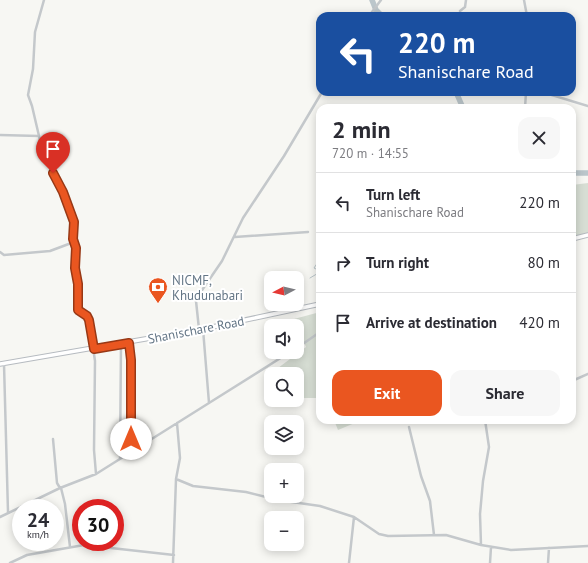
<!DOCTYPE html>
<meta charset="utf-8">
<style>
:root{--surface:#fff;--page:#f7f7f7;--text:#2b2b33;--muted:#7c7c81;--line:#e1e1e2;--accent:#ea5620}
body{margin:0;font-family:"PT Sans",sans-serif;background:var(--page);color:var(--text);height:100vh;display:flex;flex-direction:column;font-size:15px;white-space:nowrap}
*{box-sizing:border-box;margin:0}
p{font-size:13px;color:var(--muted)}
.icon{flex:none;width:22px;height:22px;fill:none;stroke:currentColor;stroke-width:2;stroke-linecap:round;stroke-linejoin:round}
.map{position:relative;flex:1;overflow:hidden}
.panel{position:absolute;left:316px;top:104px;width:260px;height:320px;display:flex;flex-direction:column;background:var(--surface);border-radius:12px;box-shadow:0 2px 10px #0003}
.panel>*{flex:none}
.top-card{position:absolute;left:316px;top:12px;width:260px;height:84px;border-radius:12px;box-shadow:0 2px 10px #0003;background:#1a4fa0;color:#fff;overflow:hidden}
.needle{width:26px;rotate:263deg}
.controls{position:absolute;left:264px;top:271px;display:grid;gap:8px}
.controls a{display:grid;place-items:center;width:40px;height:40px;border-radius:8px;background:var(--surface);box-shadow:0 2px 10px #0003;font-size:20px}
.speed{position:absolute;left:12px;top:499px;display:flex;gap:8px;font-size:20px;font-weight:700;text-align:center}
.speed>*{display:grid;place-content:center;width:52px;height:52px;border-radius:50%;background:var(--surface);box-shadow:0 2px 10px #0003;line-height:1}
.speed small{font-size:10px;font-weight:400}
.speed .limit{border:6px solid #d22;background:#fff;color:#111}
.pin{position:absolute;display:grid;place-items:center;width:34px;height:34px;color:#fff;margin:-41px -17px;border-radius:50% 50% 50% 0;rotate:-45deg;box-shadow:0 0 4px #0007}
.pin .icon{rotate:45deg}
.me{position:absolute;width:44px;margin:-22px;rotate:0deg;stroke-linejoin:round;filter:drop-shadow(0 0 3px #0008)}
.turn{display:flex;align-items:center;gap:14px;height:84px;padding:0 16px;font-size:18px}
.turn .icon{width:52px;height:52px;stroke-width:2.5}
.turn b{display:block;font-size:28px;line-height:34px}
.round{display:grid;place-items:center;flex:none;width:42px;height:42px;border-radius:12px;background:var(--page)}
.head{display:flex;align-items:center;justify-content:space-between;height:68px;padding:0 16px}
h1{font-size:24px;font-weight:700;line-height:30px}
.cta{display:flex;gap:8px;margin-top:auto;padding:8px 16px}
.cta a{flex:1;height:46px;border-radius:12px;background:var(--accent);color:#fff;font-size:16px;font-weight:700;line-height:46px;text-align:center}
.cta a+a{background:var(--page);color:var(--text)}
ul{padding:0;list-style:none}
li{display:flex;align-items:center;gap:12px;height:60px;padding:0 16px;border-top:1px solid var(--line)}
li div{flex:1}
li b{display:block;font-size:15px}
li em{font-style:normal}
.map>svg:first-child{display:block}
</style>
<div class="map">
<svg width="588" height="563" viewBox="0 0 588 563">
<rect width="100%" height="100%" fill="#f7f7f3"/>
<!-- green -->
<path fill="#d7ded4" d="M588,183v50l-16,4v-52z
M320,312v86h-23v-24h-17l-2,-6 28,-21 -12,-28z
M334,420h28l-24,10z"/>
<g fill="none" stroke-linecap="round" stroke-linejoin="round">
<!-- stream -->
<path stroke="#bbc6cb" stroke-width="1" d="M457,16l3,-4
M320,259l-6,9 6,3
M310,278l10,-6"/>
<!-- river -->
<path stroke="#bbc6cb" stroke-width="5.5" d="M372,0l4,10 6,6
M456,92l7,16
M572,172l3,1h13"/>
<!-- secondary casing -->
<g stroke="#b6bbc0" stroke-width="5.5">
<path id="secondary" d="M572,239l16,-4
M0,364l203,-35 117,-25"/>
</g>
<!-- street -->
<path stroke="#c4c8cb" stroke-width="2.5" d="M524,0l3,16
M460,11l5,-4 1,-7
M369,16l12,-16
M542,92l46,14
M525,108l1,-16
M0,135l39,1 -7,-30 -4,-11 5,-26 2,-37 9,-32
M39,136l4,19 15,26 16,41 -1,17 3,9 -1,20 3,17v25l9,6 2,4 6,41 -1,89 2,24
M235,237l73,-5
M0,252l4,3 46,-4 24,-9
M199,329l-3,-28 2,-5 24,-35 21,-43 41,-62 38,-64
M203,329l6,74 81,-51
M129,343l2,17v92
M297,348l23,-16
M4,364l4,148
M572,381l16,-7
M409,427l12,49 9,25 4,34
M53,439l4,44 3,5
M120,459l1,-115
M176,479l17,7 53,6 32,8 42,6 34,11 25,17 9,2 58,-1 35,10 30,5 77,-4
M61,488l4,16 5,43
M0,517l60,-29 36,-14 113,-71
M481,545l-1,-31 3,-33 6,-34 -4,-27
M10,563l17,-8 57,-10 90,10
M173,563l3,-84 4,-21 -3,-35
M349,563l5,-46
M490,563l1,-16
M548,563l1,-15"/>
<!-- secondary -->
<use href="#secondary" stroke="#fff" stroke-width="3.5"/>
</g>
<g fill="none" stroke-linecap="round" stroke-linejoin="round">
<!-- route casing -->
<g stroke="#983815" stroke-width="10">
<path id="route" d="M53,173l10,19 11,30 -1,17 3,9 -1,20 3,16v26l9,6 2,4 5,29 35,-6 2,17v79"/>
</g>
<!-- route -->
<use href="#route" stroke="#ea5620" stroke-width="7"/>
</g>
<!-- icons -->
<defs>
<g id="bank-pin" transform="scale(1)"><path d="M0 17L-7.5 6A9.5 9.5 0 1 1 7.5 6Z" fill="#ea5620" stroke="#fff"/><path d="M-6-4H6V4H-6ZM0-2.3a2.3 2.3 0 1 0 0 4.6a2.3 2.3 0 1 0 0-4.6Z" fill="#fff"/></g>
</defs>
<g fill-rule="evenodd">
<use href="#bank-pin" x="158" y="287"/>
</g>
<g text-anchor="middle" dominant-baseline="central" stroke-width="4" stroke-linejoin="round" paint-order="stroke">
<!-- poi labels -->
<g font-size="13" fill="#647686" stroke="#fff" text-anchor="start">
<text x="172" y="280">NICMF,<tspan x="172" dy="15">Khudunabari</tspan></text>
</g>
<!-- street labels -->
<g font-size="13" fill="#647686" stroke="#fff">
<text transform="translate(196 330) rotate(-11)">Shanischare Road</text>
</g>
</g>
</svg>
<div class="controls">
<a><svg class="needle" viewBox="-14 -14 28 28"><path d="M0-13l5 13h-10z" fill="#e53935"/><path d="M0 13l5-13h-10z" fill="#7c7c81"/></svg></a>
<a><svg class="icon" aria-label="sound" viewBox="0 0 24 24"><path d="M4 9h4l5-4v14l-5-4H4zM17 9q2 3 0 6"/></svg></a>
<a><svg class="icon" aria-label="search" viewBox="0 0 24 24"><circle cx="10" cy="10" r="6"/><path d="M15 15l6 6"/></svg></a>
<a><svg class="icon" aria-label="layers" viewBox="0 0 24 24"><path d="M12 4l9 5-9 5-9-5zM3 14l9 5 9-5"/></svg></a>
<a>+</a>
<a>−</a>
</div>
<div class="speed"><div>24<small>km/h</small></div><div class="limit">30</div></div>
<div class="pin" style="left:53px;top:173px;background:#d93025"><svg class="icon" aria-label="arrive" viewBox="0 0 24 24"><path d="M6 21V4h12l-3 4 3 4H6"/></svg></div>
<svg class="me" style="left:131px;top:439px" viewBox="-20 -20 40 40"><circle r="19" fill="#fff"/><path d="M0-13L10 11 0 6-10 11z" fill="#ea5620"/></svg>
<div class="top-card">
<div class="turn"><svg class="icon" aria-label="left" viewBox="0 0 24 24"><path d="M17 20v-9H6M10 6l-5 5 5 5"/></svg><div><b>220 m</b>Shanischare Road</div></div>
</div>
<section class="panel">
<div class="head"><div><h1>2 min</h1><p>720 m · 14:55</p></div><a class="round"><svg class="icon" aria-label="close" viewBox="0 0 24 24"><path d="M6 6l12 12M18 6L6 18"/></svg></a></div>
<ul>
<li><svg class="icon" aria-label="left" viewBox="0 0 24 24"><path d="M17 20v-9H6M10 6l-5 5 5 5"/></svg><div><b>Turn left</b><p>Shanischare Road</p></div><em>220 m</em></li>
<li><svg class="icon" aria-label="right" viewBox="0 0 24 24"><path d="M7 20v-9h11M14 6l5 5-5 5"/></svg><div><b>Turn right</b></div><em>80 m</em></li>
<li><svg class="icon" aria-label="arrive" viewBox="0 0 24 24"><path d="M6 21V4h12l-3 4 3 4H6"/></svg><div><b>Arrive at destination</b></div><em>420 m</em></li>
</ul>
<div class="cta"><a>Exit</a><a>Share</a></div>
</section>
</div>
